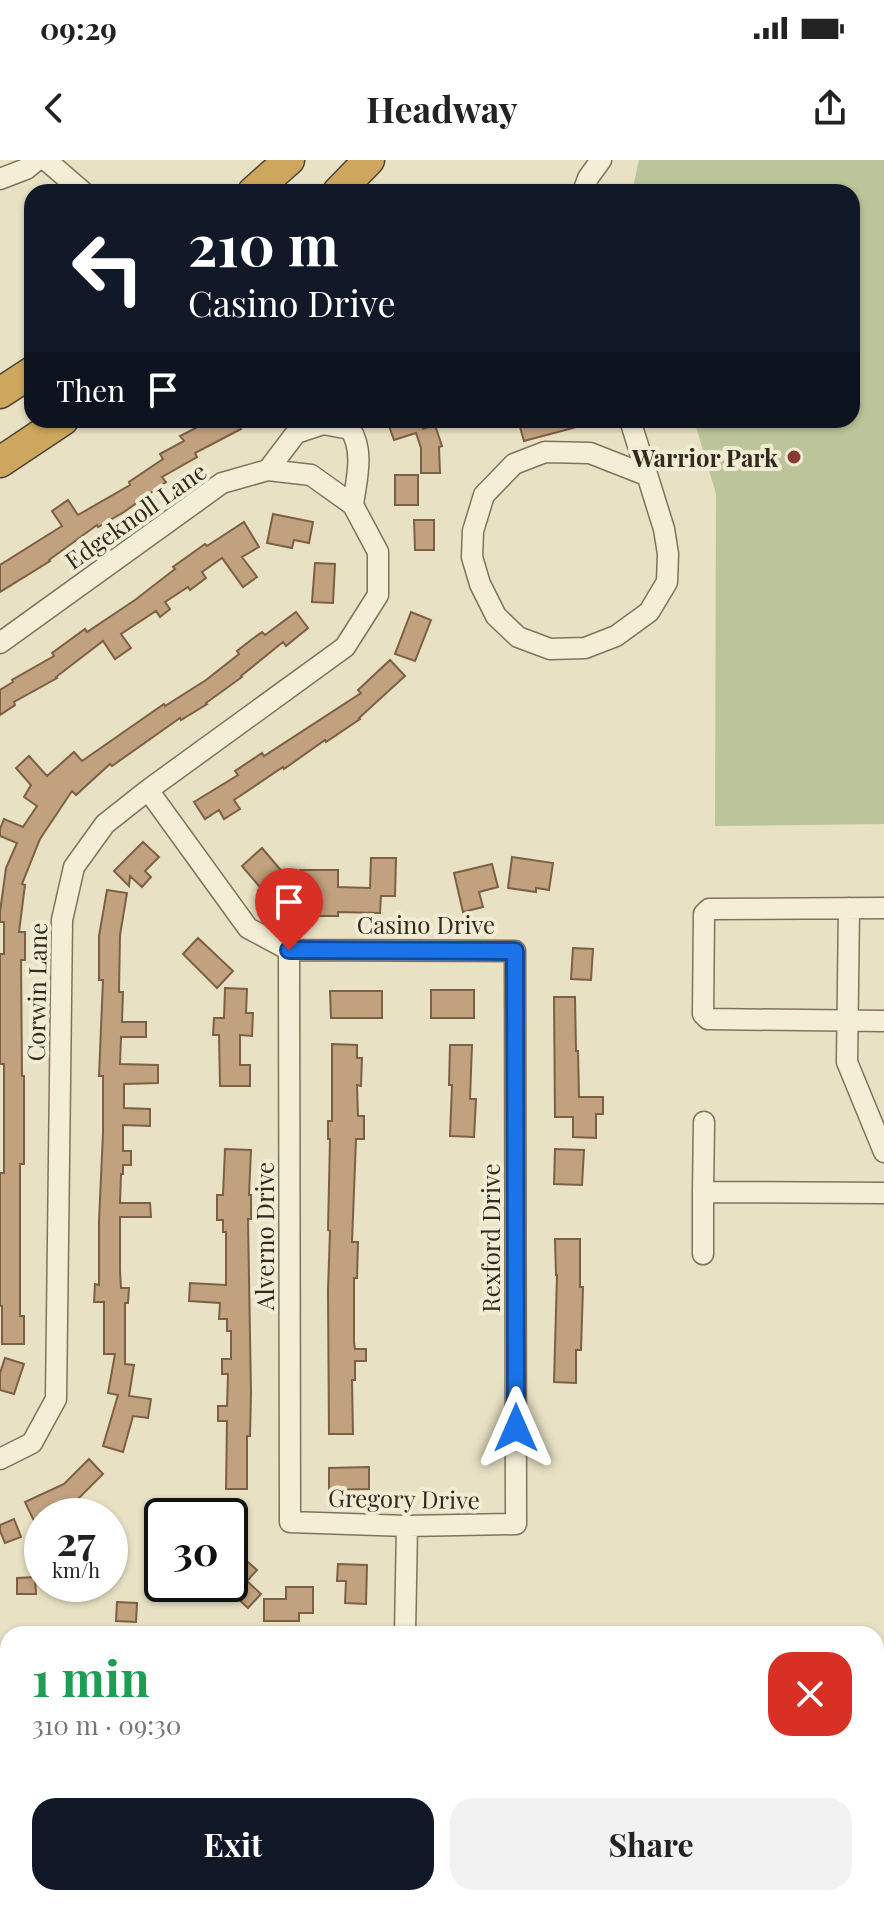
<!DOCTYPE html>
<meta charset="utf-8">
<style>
:root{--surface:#fff;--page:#f2f2f2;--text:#222;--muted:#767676;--accent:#111827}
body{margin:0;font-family:"Playfair Display",serif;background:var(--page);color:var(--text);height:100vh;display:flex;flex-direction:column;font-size:30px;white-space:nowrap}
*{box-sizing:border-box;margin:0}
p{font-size:26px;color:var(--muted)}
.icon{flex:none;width:44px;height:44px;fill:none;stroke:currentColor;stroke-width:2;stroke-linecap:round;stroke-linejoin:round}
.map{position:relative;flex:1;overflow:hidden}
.drawer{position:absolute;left:0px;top:1466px;width:884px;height:280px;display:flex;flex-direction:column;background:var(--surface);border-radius:24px 24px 0 0;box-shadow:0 2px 6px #0004}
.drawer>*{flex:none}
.top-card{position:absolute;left:24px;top:24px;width:836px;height:244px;border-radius:24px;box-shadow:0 2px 6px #0004;background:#111827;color:#fff;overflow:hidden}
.speed{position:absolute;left:24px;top:1338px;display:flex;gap:16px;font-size:40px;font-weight:700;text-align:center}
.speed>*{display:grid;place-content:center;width:104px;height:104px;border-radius:50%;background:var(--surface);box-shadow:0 2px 6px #0004;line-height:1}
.speed small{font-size:20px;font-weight:400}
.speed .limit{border:4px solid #111;border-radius:12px;background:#fff;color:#111}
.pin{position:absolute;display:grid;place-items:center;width:68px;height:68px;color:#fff;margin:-82px -34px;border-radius:50% 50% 50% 0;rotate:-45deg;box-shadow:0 0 8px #0007}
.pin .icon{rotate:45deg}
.me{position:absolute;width:88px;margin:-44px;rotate:0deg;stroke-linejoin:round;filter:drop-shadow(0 0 6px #0008)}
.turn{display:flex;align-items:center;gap:28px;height:168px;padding:0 32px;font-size:36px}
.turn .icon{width:104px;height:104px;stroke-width:2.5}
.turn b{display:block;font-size:56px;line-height:68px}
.then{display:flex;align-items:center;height:76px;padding:0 32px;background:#0003;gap:16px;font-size:30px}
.round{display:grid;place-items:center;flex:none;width:84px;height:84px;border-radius:24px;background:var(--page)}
.headline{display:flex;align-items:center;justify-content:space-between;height:136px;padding:0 32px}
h1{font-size:48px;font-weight:700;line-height:60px;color:#1e9e55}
.cta{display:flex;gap:16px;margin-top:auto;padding:16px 32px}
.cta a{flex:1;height:92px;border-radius:24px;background:var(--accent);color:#fff;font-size:32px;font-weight:700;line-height:92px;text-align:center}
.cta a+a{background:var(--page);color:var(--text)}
.status{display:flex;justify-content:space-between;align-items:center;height:56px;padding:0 40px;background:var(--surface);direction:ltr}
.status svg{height:22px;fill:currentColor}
header{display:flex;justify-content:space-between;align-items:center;height:104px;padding:0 32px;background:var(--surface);font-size:36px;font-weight:700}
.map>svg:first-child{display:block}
</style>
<div class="status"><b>09:29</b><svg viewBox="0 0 49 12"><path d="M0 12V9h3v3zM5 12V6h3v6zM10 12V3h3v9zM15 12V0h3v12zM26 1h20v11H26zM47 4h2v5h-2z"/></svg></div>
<header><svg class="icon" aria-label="back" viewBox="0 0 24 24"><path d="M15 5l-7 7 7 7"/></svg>Headway<svg class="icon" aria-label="share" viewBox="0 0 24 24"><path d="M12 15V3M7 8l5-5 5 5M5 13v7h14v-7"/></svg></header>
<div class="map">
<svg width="884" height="1746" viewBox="0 0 884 1746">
<rect width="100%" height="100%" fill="#e8e1c4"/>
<!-- green -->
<path fill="#bbc599" d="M639,0h245v664l-169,2 1,-332 -22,-74h158v-228h-220z"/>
<!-- building -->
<path fill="#c2a17e" stroke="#7c6045" stroke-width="2" d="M211,260h25l5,9 -46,24 2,4 -35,20 4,5 -42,30 -26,15 -1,-2 -48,35 1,1 -50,31v-27l62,-39 -10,-15 16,-11 10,15 52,-30 -1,-3 34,-23 -3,-5 24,-13 -4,-5z
M387,260h33l3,9 12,-4 7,21 -3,1 1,26h-19v-25l-5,-15 -22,7z
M518,260h70v4l-64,17z
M395,315h23v30h-23z
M273,354l40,8 -4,21 -15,-3 -2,8 -25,-5z
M414,360h20v30h-19z
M244,362l15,25 -17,10 15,20 -14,10 -21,-29 -20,14 4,6 -16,12 -2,-3 -23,15 5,7 -10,8 -4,-6 -35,23 10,14 -16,11 -12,-18 -47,36 1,1 -43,24 1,3 -15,10v-25l13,-8 -1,-2 42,-24 -2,-3 33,-24 2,3 48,-32 40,-31 -2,-2 32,-23 2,2z
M315,403l20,1 -2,39 -21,-1z
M296,452l12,16 -22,18 -3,-4 -42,34 1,1 -36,26 1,1 -26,16 -1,-2 -68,48 -2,-2 -34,31 -4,-4 -32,48 -18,45 3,1 -6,47h6v28h-4l1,116h2v88h-4v152h4v28h-22v-38h-2v-133h4v-109h-4v-110h4v-32h-4v-10l6,-44 11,-25 -17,-7v-7l4,-10 19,8 14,-21 -13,-9 7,-12 -15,-17 13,-12 18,20 27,-24 8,9 82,-57 1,2 41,-26 33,-26 -2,-3 14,-11 11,-8 3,3z
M411,452l20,8 -16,41 -20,-7z
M390,500l15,16 -46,42 1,1 -34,23 -1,-2 -41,29 -1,-2 -49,33 6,9 -16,10 -5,-9 -14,9 -11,-17 44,-27 -3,-4 27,-18 2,3 97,-63 -3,-3z
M143,682l16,15 -14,14 6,6 -9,10 -12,-11 -1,10 -15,-15z
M262,688l28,33 -20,18 -28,-33z
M512,697l41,6 -4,27 -13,-2v4l-28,-4z
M371,698h25l-1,38h-14l-1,17 -42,-1v4h-20v-21h-18v-25h38v17l32,1z
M492,704l6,23 -19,5 4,15 -20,5 -9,-39z
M107,730l20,3 -7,42 -1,57h4l-1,30h24v15h-25l-1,27 38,1v18l-34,1v24l26,1v17l-27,-1v26h8v14h-8v9h-2l-1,29h30l1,14h-31v53l1,18h8l-1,15h-3v61l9,1 -5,31 22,3 -3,19 -15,-2 -10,36 -20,-6 15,-51 -10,-2 7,-39h-11v-52h-10l1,-18 4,1v-64l4,-88v-57h-4l4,-96h-4v-44z
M198,778l35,33 -16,17 -34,-34z
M573,788l20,1 -2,31 -20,-1z
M225,828l22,1 -1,24h7l-1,23 -12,-1v30h10v21h-30l-1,-51h-6l1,-17h10z
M431,830h43v28h-43z
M330,831h52v27h-51z
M554,837h21l1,54h2l1,46h24v17h-7v24l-23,-1v-20h-18z
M332,884l25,1v13h5l-1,28 -4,-1 1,31h6v23h-8l-4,103h6l-1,36h-3v64l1,7h11v12h-11v19h-3l1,54h-24l-1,-144 2,-59 -2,-1 2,-91h-2v-18h4z
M450,885h22l-2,54h6l-2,38 -24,-1 2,-51h-3z
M225,989l26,1 -2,45h2v24h-3l3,174 -1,43h-3v53h-21l1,-68h-9v-15h9l1,-32h-6v-15h9v-28h-4v-12h-8l1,-16 -31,-2 1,-18 36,2v-53h-3v-12h-6v-25h6z
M555,989l29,1 -2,35 -28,-1z
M555,1079h25v48h3l-2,63h-5v33l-22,-1 3,-107h-1z
M5,1198l19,6 -10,30 -14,-4v-17z
M89,1299l14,15 -27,27 -42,20 -9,-19 39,-18z
M369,1307v22l-40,1v-22z
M14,1359l7,18 -16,6 -5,-12v-6z
M241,1396l16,14 -10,11 14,13 -13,14 -18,-17v-22z
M338,1404l29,1 -1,39 -21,-1 1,-22h-9z
M35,1417l1,17h-19v-16z
M286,1427h27v26h-14v8h-35v-22h22z
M117,1442l20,1 -1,19 -20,-1z"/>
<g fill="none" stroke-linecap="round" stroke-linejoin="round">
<!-- minor casing -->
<g stroke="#80735c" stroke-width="23">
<path id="minor" d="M46,0l37,32
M0,19l26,-10 11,-9
M583,32l5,-14 13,-18
M630,260l34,109 4,25 -1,28 -18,30 -33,24 -31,12 -35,1 -32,-12 -22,-21 -16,-32 -8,-27 1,-26 11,-36 30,-31 31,-12 45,1 56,22
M268,310l28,-37 27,-9 27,5c15,22 6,52 3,76
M0,483l222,-160 46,-13 43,5 42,30 25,47v43l-33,52 -197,143 -43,34 -31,43 -12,53 -6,479 -24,44 -32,16
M148,630l100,138 41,22 226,1 1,573 -109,2 -117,-4 -1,-572
M849,748l-2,154 37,90
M884,748l-175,1 -5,5 -1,100 5,5 176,2
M704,962l-1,70 181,1
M703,1032v62
M405,1474l2,-108
M876,1598h8
M0,1600h8
M876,1722l8,-7
M629,1738v8"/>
</g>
<!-- highway casing -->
<g stroke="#4e4130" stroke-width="33">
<path id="highway" d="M253,32l36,-32
M338,32l31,-32
M0,233l32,-21
M0,302l63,-42"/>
</g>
<!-- minor -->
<use href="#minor" stroke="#f4eed6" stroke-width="20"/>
<!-- highway -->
<use href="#highway" stroke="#cea75e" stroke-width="30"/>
</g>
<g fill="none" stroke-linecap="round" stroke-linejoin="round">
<!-- route casing -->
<g stroke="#114b97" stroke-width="20">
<path id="route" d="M289,790l226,1 1,477"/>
</g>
<!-- route -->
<use href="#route" stroke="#1a73e8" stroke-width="14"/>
</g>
<!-- markers -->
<circle fill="#883b34" stroke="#f0ebd2" stroke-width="3" cx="794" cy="297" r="8"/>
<g text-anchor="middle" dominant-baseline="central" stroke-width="8" stroke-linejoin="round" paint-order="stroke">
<!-- poi labels -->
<g font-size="24" font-weight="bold" fill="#322a1f" stroke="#f0ebd2" text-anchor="end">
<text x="778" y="297">Warrior Park</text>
</g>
<!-- street labels -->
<g font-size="24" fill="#322a1f" stroke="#f0ebd2">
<text transform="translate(135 355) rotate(-35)">Edgeknoll Lane</text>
<text x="426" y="764">Casino Drive</text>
<text transform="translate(36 832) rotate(-89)">Corwin Lane</text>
<text transform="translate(264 1076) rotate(-90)">Alverno Drive</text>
<text transform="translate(490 1078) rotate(-90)">Rexford Drive</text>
<text transform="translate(404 1338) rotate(1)">Gregory Drive</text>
</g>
</g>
</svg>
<div class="speed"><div>27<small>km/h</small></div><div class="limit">30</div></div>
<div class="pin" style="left:289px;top:790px;background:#d93025"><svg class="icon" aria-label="arrive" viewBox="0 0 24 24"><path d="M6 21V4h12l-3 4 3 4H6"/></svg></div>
<svg class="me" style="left:516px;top:1268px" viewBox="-20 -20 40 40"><path d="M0-17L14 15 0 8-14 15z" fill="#1a73e8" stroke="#fff" stroke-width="4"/></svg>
<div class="top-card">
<div class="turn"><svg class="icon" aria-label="left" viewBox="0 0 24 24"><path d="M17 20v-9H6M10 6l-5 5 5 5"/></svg><div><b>210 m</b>Casino Drive</div></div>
<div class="then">Then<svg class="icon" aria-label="arrive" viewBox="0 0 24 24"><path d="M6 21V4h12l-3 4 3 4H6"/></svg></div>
</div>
<section class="drawer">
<div class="headline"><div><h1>1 min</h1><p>310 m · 09:30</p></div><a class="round" style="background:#d93025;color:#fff"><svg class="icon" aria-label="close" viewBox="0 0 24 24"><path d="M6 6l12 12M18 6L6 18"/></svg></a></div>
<div class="cta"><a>Exit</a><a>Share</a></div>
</section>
</div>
